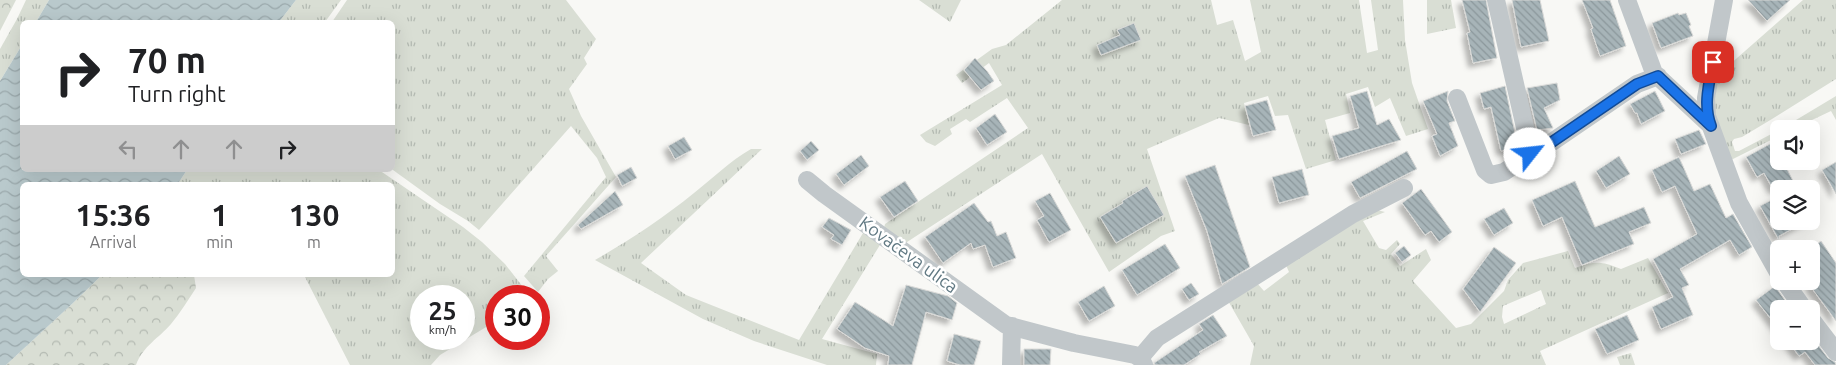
<!DOCTYPE html>
<meta charset="utf-8">
<style>
:root{--surface:#fff;--page:#f2f2f2;--text:#202124;--muted:#757577}
body{margin:0;font-family:Ubuntu,sans-serif;background:var(--page);color:var(--text);height:100vh;display:flex;flex-direction:column;font-size:19px;white-space:nowrap}
*{box-sizing:border-box;margin:0}
p{font-size:16px;color:var(--muted)}
.icon{flex:none;width:28px;height:28px;fill:none;stroke:currentColor;stroke-width:2;stroke-linecap:round;stroke-linejoin:round}
.map{position:relative;flex:1;overflow:hidden}
.sheet{position:absolute;left:20px;top:182px;width:375px;height:95px;display:flex;flex-direction:column;background:var(--surface);border-radius:8px;box-shadow:0 5px 20px #0002}
.sheet>*{flex:none}
.banner{position:absolute;left:20px;top:20px;width:375px;height:152px;border-radius:8px;box-shadow:0 5px 20px #0002;background:#fff;color:var(--text);overflow:hidden}
.fabs{position:absolute;left:1770px;top:120px;display:grid;gap:10px}
.fabs a{display:grid;place-items:center;width:50px;height:50px;border-radius:8px;background:var(--surface);box-shadow:0 5px 20px #0002;font-size:25px}
.speed{position:absolute;left:410px;top:285px;display:flex;gap:10px;font-size:25px;font-weight:700;text-align:center}
.speed>*{display:grid;place-content:center;width:65px;height:65px;border-radius:50%;background:var(--surface);box-shadow:0 5px 20px #0002;line-height:1}
.speed small{font-size:12px;font-weight:400}
.speed .limit{border:8px solid #d22;background:#fff;color:#111}
.pin{position:absolute;display:grid;place-items:center;width:42px;height:42px;color:#fff;margin:-21px;border-radius:10px;box-shadow:0 2px 8px #0006}
.me{position:absolute;width:55px;margin:-28px;rotate:61deg;stroke-linejoin:round;filter:drop-shadow(0 0 4px #0008)}
.turn{display:flex;align-items:center;gap:18px;height:105px;padding:0 25px;font-size:22px}
.turn .icon{width:65px;height:65px;stroke-width:2.5}
.turn b{display:block;font-size:35px;line-height:42px}
.lanes{display:flex;align-items:center;height:48px;padding:0 25px;background:#0003;justify-content:center;gap:25px;direction:ltr}
.lanes .off{opacity:.35}
.eta{display:flex;justify-content:space-evenly;align-items:center;height:85px;text-align:center}
.eta b{font-size:30px;font-weight:700;line-height:35px}
.map>svg:first-child{display:block}
</style>
<div class="map">
<svg width="1836" height="365" viewBox="0 0 1836 365">
<defs>
<pattern id="grass-tufts" width="24" height="20" patternUnits="userSpaceOnUse" patternTransform="scale(1.25)"><rect width="24" height="20" fill="#d9ded4"/><path d="M3 7l-1-3M5 7V3M7 7l1-3M15 17l-1-3M17 17v-4M19 17l1-3" fill="none" stroke="#b3b9b1"/></pattern>
<pattern id="forest-crowns" width="20" height="18" patternUnits="userSpaceOnUse" patternTransform="scale(1.25)"><rect width="20" height="18" fill="#d9ded4"/><path d="M2 6a3 3 0 1 1 6 0M12 15a3 3 0 1 1 6 0" fill="none" stroke="#b3b9b1"/></pattern>
<pattern id="water-waves" width="16" height="10" patternUnits="userSpaceOnUse" patternTransform="scale(1.25)"><rect width="16" height="10" fill="#b9c9cc"/><path d="M0 5q4-4 8 0t8 0" fill="none" stroke="#9aa8ab"/></pattern>
<pattern id="building-back-hatch" width="6" height="6" patternUnits="userSpaceOnUse" patternTransform="scale(1.25)"><rect width="6" height="6" fill="#a7b4b8"/><path d="M-1 5l2 2M0 0l6 6M5-1l2 2" fill="none" stroke="#8b979b"/></pattern>
<filter id="shadow"><feDropShadow dx="-4.5" dy="4.5" stdDeviation="2.5" flood-color="#0004"/></filter>
</defs>
<rect width="100%" height="100%" fill="#f8f8f5"/>
<!-- grass -->
<path fill="url(#grass-tufts)" fill-rule="evenodd" d="M26,0h23l-13,22h-14v23l-22,36v-32l17,-30z
M296,0h45l-16,22h-46z
M347,0h219l30,39 -12,19 3,6 -18,25 12,27 35,61 -70,79 12,15 -10,8 -10,13 -14,-16 82,-99 -9,-19 -26,-32 -92,104 -11,-9 -28,-17 -47,-34 -1,-148h-60z
M919,0h42l-11,22z
M1062,0h149l6,25 16,-5 12,41 16,-9 -11,-52h109l8,53 11,-3 -7,-50h32l2,40 7,43 16,46 -22,7 -16,-38 -15,9 -7,-20 -22,7 4,19 -25,7 11,40 -30,9 -18,-54 -13,1 -7,-20 -24,7 5,22 -30,-7 -72,31 28,82 -14,5 -52,36 -67,-118 -138,90 -20,-16 1,-4 143,-96 -21,-30 -37,24 -4,-3 -16,10 2,5 -17,12 -9,-4 -6,-7 82,-50 -13,-22 -27,20 -6,-8 36,-26 14,-4z
M1427,0h24l5,28 -29,6z
M1803,0h33v79l-64,40 -30,18 -8,2 -2,3 3,9h4l40,-21v6l-50,25 -13,-32 -2,-28 6,-28z
M1836,96v24l-5,-9 -38,18h-12z
M751,149h11l-121,114 45,32 113,45 67,-112 17,12 -61,99 55,15 -1,11h-49l-73,-24 -51,-22 -108,-59c35,-20 68,-42 99,-67 19,-15 36,-32 57,-44z
M187,170h192l84,57 19,15 23,22 18,23 5,9h-32v25l-56,34 -9,10h-81l-46,-90h88v-90h-215zM421,296h43v43h-43z
M1377,210l8,2 -22,9 16,27 7,2 11,-10 3,4 -9,10 9,12 26,-17 5,11 -18,21 43,47 15,-4 33,-33 4,-11 15,-17 45,-12 7,17c21,-7 25,-7 46,1l27,-11 20,35 -128,58 6,14h-296l4,-19 -27,-47 30,-16 7,8 25,-19 -4,-9zM1541,290l5,14 -42,20 -2,-7 1,-11z
M1631,353l4,12h-15l-3,-8z"/>
<!-- forest -->
<path fill="url(#forest-crowns)" d="M0,0h16l-16,31z
M102,275h92l2,13c-8,12 -16,25 -25,36 -12,14 -28,22 -35,41h-130l66,-61z"/>
<!-- water -->
<path fill="url(#water-waves)" d="M49,0h247l-17,22h-243z
M22,45v125h165l-10,15h-155v90h80l-30,29 -66,61h-6v-284z"/>
<!-- building -->
<path fill="url(#building-back-hatch)" stroke="#dadad8" filter="url(#shadow)" d="M1462,0h24l11,58 -24,5 -6,-30 3,-1z
M1512,0h28l9,41 -28,6z
M1582,0h28l16,46 -26,10 -9,-27 2,-1z
M1748,0h42l-23,21z
M1678,13l1,2 7,-2 5,12 -2,1 4,10 -32,12 -9,-25z
M1134,23l7,17 -40,15 -4,-10 23,-10 -3,-5z
M975,58l12,13 7,10 -13,9 -17,-20z
M1557,83l3,17 -16,8 9,20 -16,2 -10,-42z
M1505,86l13,61 -17,4 -10,-44 -7,2 -4,-16z
M1367,91l10,34 12,-6 12,21 -62,19 -7,-23 27,-8 -9,-32z
M1448,91l-1,10 8,20 -6,2 9,23 -18,10 -8,-20 5,-2 -14,-33z
M1655,91l10,20 -24,13 -4,-11h-2l-5,-9z
M1267,100l9,30 -23,6 -8,-30z
M995,114l12,18 -20,13 -11,-17z
M1699,130l7,14 -25,10 -6,-15z
M684,137l8,13 -17,9 -7,-13z
M1779,139v22h4l14,28h-24l-9,-16 -7,4 -11,-20z
M811,141l8,9 -12,10 -7,-9z
M1407,151l10,18 -57,29 -9,-16z
M861,155l8,11 -25,19 -8,-11z
M1619,156l11,18 -24,14 -10,-17z
M1679,157l15,34 16,-7 16,34 7,-4 19,33 -13,8 -9,-15 -50,29 9,16 -7,3 11,27 -32,14 -9,-22 21,-10 -20,-38 44,-25 -22,-48 -13,6 -10,-22z
M1836,162v32l-14,-24z
M1215,165l35,102 -28,17 -15,-53 -22,-55z
M631,167l6,11 -15,8 -5,-11z
M1302,169l7,26 -30,8 -7,-26z
M905,181l13,20 -24,16 -14,-20z
M1575,181l20,46 49,-20 7,16 -22,9 5,12 -52,21 -20,-48 -19,9 -11,-26z
M1147,186l17,29 -48,28 -16,-26 23,-14 -1,-2z
M1421,189l31,43 -13,10 -8,-11 -6,4 -23,-32z
M615,191l8,14 -42,24 -3,-4z
M1050,193l21,37 -22,12 -12,-22 7,-4 -9,-15z
M1779,196v25h28l-28,15v4l-19,-34z
M974,203l14,19 3,-1 6,15 9,-4 10,26 -23,9 -8,-22 -12,4 -2,-6 -28,20 -18,-26z
M1504,208l9,15 -19,12 -10,-16z
M829,218l22,12 -9,15 -11,-6 3,-4 -12,-8z
M1821,241l15,22v58l-25,-34v-39z
M1165,244l15,24 -43,27 -15,-25z
M1404,246l7,9 -9,7 -7,-9z
M1494,247l22,16 -36,49 -17,-23z
M1191,283l8,11 -10,6 -7,-11z
M906,285l42,11 9,7 -5,17 -26,-8 -14,53h-24l1,-9 -24,-8 -28,-19 18,-27 38,24z
M1104,286l11,20 -26,15 -11,-19z
M1775,286l16,23h-12v20l-23,-29z
M1213,315l14,21 -28,16 2,2 -17,11h-29l-1,-2 49,-33 -4,-6z
M1627,315l12,25 -32,14 -12,-25z
M954,334l27,7 -7,24h-14l-13,-4z
M1788,341h27l13,17 7,4 1,3h-21l-10,-13 -6,4z
M1024,349h27l-1,16h-26z"/>
<g fill="none" stroke-linecap="round" stroke-linejoin="round">
<!-- minor -->
<path stroke="#c1c7ca" stroke-width="18" d="M1496,0l35,154 21,-12 85,-58 21,-8
M1627,0l27,73 57,53
M1724,0l-18,98 1,18 32,87 40,71
M1457,98l28,72 6,5 13,-3 27,-18
M807,180l17,14 182,131 68,18 61,12 5,3 4,7
M1784,281l20,28
M1811,319l25,33
M1140,358l17,-20 196,-124 51,-26
M1011,365l1,-39"/>
</g>
<g fill="none" stroke-linecap="round" stroke-linejoin="round">
<!-- route casing -->
<g stroke="#114b97" stroke-width="12">
<path id="route" d="M1530,154l22,-12 85,-58 21,-8 53,50c-8,-21 -2,-42 2,-64"/>
</g>
<!-- route -->
<use href="#route" stroke="#1a73e8" stroke-width="9"/>
</g>
<g text-anchor="middle" dominant-baseline="central" stroke-width="5" stroke-linejoin="round" paint-order="stroke">
<!-- street labels -->
<g font-size="18" fill="#617983" stroke="#fff">
<text transform="translate(909 254) rotate(36)">Kovačeva ulica</text>
</g>
</g>
</svg>
<div class="fabs">
<a><svg class="icon" aria-label="sound" viewBox="0 0 24 24"><path d="M4 9h4l5-4v14l-5-4H4zM17 9q2 3 0 6"/></svg></a>
<a><svg class="icon" aria-label="layers" viewBox="0 0 24 24"><path d="M12 4l9 5-9 5-9-5zM3 14l9 5 9-5"/></svg></a>
<a>+</a>
<a>−</a>
</div>
<div class="speed"><div>25<small>km/h</small></div><div class="limit">30</div></div>
<div class="pin" style="left:1713px;top:62px;background:#d93025"><svg class="icon" aria-label="arrive" viewBox="0 0 24 24"><path d="M6 21V4h12l-3 4 3 4H6"/></svg></div>
<svg class="me" style="left:1530px;top:154px" viewBox="-20 -20 40 40"><circle r="19" fill="#fff"/><path d="M0-13L10 11 0 6-10 11z" fill="#1a73e8"/></svg>
<div class="banner">
<div class="turn"><svg class="icon" aria-label="right" viewBox="0 0 24 24"><path d="M7 20v-9h11M14 6l5 5-5 5"/></svg><div><b>70 m</b>Turn right</div></div>
<div class="lanes"><svg class="icon off" aria-label="left" viewBox="0 0 24 24"><path d="M17 20v-9H6M10 6l-5 5 5 5"/></svg><svg class="icon off" aria-label="ahead" viewBox="0 0 24 24"><path d="M12 20V5M6 11l6-6 6 6"/></svg><svg class="icon off" aria-label="ahead" viewBox="0 0 24 24"><path d="M12 20V5M6 11l6-6 6 6"/></svg><svg class="icon" aria-label="right" viewBox="0 0 24 24"><path d="M7 20v-9h11M14 6l5 5-5 5"/></svg></div>
</div>
<section class="sheet">
<div class="eta">
<div><b>15:36</b><p>Arrival</p></div>
<div><b>1</b><p>min</p></div>
<div><b>130</b><p>m</p></div>
</div>
</section>
</div>
